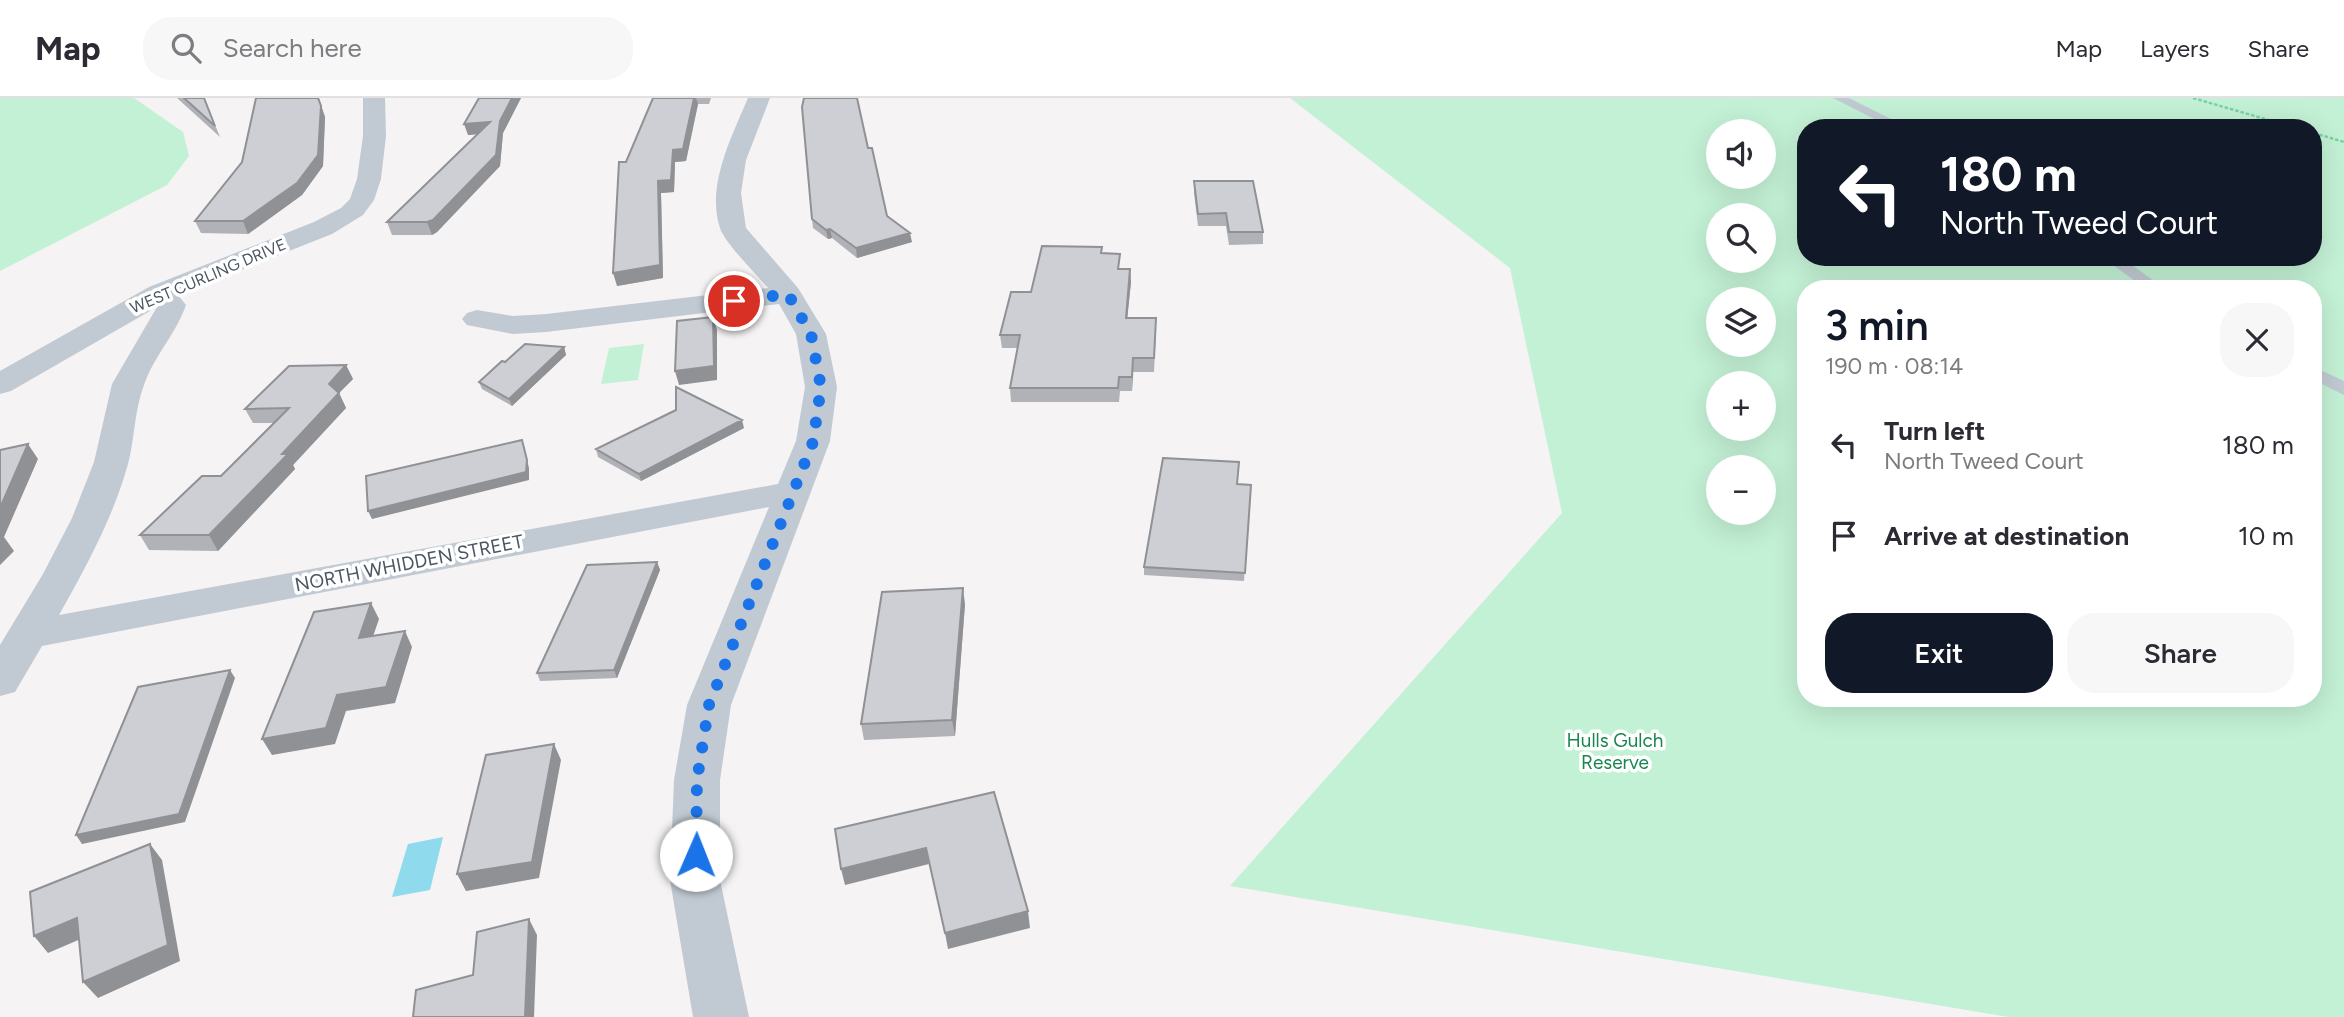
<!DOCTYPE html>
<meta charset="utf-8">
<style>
:root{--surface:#fff;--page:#f7f7f7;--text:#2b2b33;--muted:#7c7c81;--line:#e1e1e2;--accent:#111827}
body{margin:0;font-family:Figtree,sans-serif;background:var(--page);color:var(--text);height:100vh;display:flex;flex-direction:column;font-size:26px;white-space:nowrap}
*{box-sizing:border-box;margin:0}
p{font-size:23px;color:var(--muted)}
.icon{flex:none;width:38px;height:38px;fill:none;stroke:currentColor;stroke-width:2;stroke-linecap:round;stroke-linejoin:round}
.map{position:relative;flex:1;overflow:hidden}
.sheet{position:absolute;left:1797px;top:182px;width:525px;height:427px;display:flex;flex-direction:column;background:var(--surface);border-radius:28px;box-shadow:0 7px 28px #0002}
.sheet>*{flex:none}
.banner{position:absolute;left:1797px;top:21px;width:525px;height:147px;border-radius:28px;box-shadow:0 7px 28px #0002;background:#111827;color:#fff;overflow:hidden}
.controls{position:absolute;left:1706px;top:21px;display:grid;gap:14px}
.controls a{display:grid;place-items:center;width:70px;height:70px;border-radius:50%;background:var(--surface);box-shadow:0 7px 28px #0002;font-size:35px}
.pin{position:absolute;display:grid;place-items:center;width:60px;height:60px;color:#fff;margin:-30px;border:4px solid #fff;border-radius:50%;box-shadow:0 2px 7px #0007}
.me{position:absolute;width:77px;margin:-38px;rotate:1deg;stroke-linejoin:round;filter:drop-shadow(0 0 5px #0008)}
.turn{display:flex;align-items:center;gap:24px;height:147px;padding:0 28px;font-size:32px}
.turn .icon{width:91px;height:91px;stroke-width:2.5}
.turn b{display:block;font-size:49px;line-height:60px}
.round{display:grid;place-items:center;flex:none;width:74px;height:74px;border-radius:28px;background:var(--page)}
.overview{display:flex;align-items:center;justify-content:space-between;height:119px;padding:0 28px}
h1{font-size:42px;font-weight:600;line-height:52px;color:var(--accent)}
.cta{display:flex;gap:14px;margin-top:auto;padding:14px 28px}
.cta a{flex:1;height:80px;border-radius:28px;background:var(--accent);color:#fff;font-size:28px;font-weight:600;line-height:80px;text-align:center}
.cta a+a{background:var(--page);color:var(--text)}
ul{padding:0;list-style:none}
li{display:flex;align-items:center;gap:21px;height:91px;padding:0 28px}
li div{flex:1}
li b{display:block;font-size:26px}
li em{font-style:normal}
header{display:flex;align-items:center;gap:42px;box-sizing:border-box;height:98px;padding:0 35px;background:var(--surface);border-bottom:2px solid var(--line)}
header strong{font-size:33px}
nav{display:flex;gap:38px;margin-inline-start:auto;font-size:24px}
.search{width:490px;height:63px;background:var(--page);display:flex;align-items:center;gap:18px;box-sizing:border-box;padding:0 24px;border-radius:28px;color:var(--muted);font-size:26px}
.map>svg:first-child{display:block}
</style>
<header>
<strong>Map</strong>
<div class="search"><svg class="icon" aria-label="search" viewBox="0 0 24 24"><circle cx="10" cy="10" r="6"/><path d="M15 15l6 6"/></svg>Search here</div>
<nav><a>Map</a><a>Layers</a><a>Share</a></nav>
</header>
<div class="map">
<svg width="2344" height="919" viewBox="0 0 2344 919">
<rect width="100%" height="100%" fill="#f5f3f3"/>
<!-- green -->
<path fill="#c3f1d5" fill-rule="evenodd" d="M0,0h134l49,34 6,24 -22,29 -167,86z
M1290,0h1054v919h-336l-778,-131 332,-373 -52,-245zM1806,30h508v129h-508zM1718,33h46v46h-46zM1718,117h46v46h-46zM1806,191h508v409h-508zM1718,201h46v46h-46zM1718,285h46v46h-46zM1718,369h46v46h-46z
M644,246l-6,36 -37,4 8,-36z"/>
<!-- water -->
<path fill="#90daee" d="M443,739l-13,53 -38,7 16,-53z"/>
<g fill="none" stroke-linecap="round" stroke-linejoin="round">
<!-- path -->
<path stroke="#7ad0a6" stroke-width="2.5" stroke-dasharray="3.5 2" stroke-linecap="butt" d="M2193,0l103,30
M2314,35l30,9"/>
<!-- lane -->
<path fill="#c1cad2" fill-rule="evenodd" d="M1833,0h16l60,30h-17z
M2102,159h19l44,32h-19z
M2314,269l30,14v14l-30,-15z"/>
<!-- street -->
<path fill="#c1cad2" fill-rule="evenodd" d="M363,0h22l1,38 -5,43 -7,21 -11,15 -31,19 -154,61 8,10c-10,29 -32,51 -42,80 -10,26 -9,53 -16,79 -15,54 -42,103 -69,151l719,-131 18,-43 9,-54 -9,-53 -17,-30 -233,28 -33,2 -46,-9 -5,-6 5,-6 10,-3 36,6 33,-2 222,-26c-11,-13 -44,-46 -48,-60 -14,-42 12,-92 28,-130h22l-24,62 -5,33 5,35 52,60 28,46 11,53 -7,54 -99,264 -11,75v100l29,137h-56l-23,-137 4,-100 13,-75 82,-198 -727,139 -27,46 -15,4v-51l43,-71 29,-56 22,-56 18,-78 45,-77 -146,84 -11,3v-23l149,-84 165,-65 27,-14 9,-9 7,-20 6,-43z"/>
</g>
<!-- wall -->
<path fill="#b0b2b7" d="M177,0h27l16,39z
M256,0h63l6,19 -2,49 -21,29 -54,39 -47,-1 -6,-12 47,-59z
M479,0h42l-18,35 -3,33 -63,66 -5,3h-40l-5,-13 90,-88 -9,1z
M653,0h58l-2,6h-11l-12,57 -11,1 -1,30 -13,1 2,85 -46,8 9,-124z
M868,50l19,68 25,26 -55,16 -25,-20 -4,1 -15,-11 -1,-9z
M1194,83l69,51v12l-34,1 -3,-19h-28l-4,-33z
M1102,149v6l18,16h10l1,13 -4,36 29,13 -2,41h-21l-1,19h-12l-1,11h-108l-1,-14 8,-40h-16l-2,-13 31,-43z
M564,249l2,8 -54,51 -30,-17 -3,-7 26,-20z
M346,267l7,14 -14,14 7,15 -53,57 2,4 -77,82 -69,-1 -9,-15 81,-59 53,-53h-21l-8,-14z
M676,312l68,18 -103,53 -43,-24 -2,-8z
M1237,386l14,1 -7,96 -100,-6v-8z
M657,464l3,8 -43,108 -77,3 -3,-8z
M965,506l-10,132 -91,4 -3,-16z"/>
<!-- shaded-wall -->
<path fill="#909195" d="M318,0l7,19 -2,49 -21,29 -54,39 -5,-13z
M512,0h9l-18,35 -3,33 -63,66 -5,3 -5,-13 73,-101z
M694,0h2l2,6 -12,57 -11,1 -1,30 -13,1 2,85 -46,8 -4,-13 60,-123z
M490,24l4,11 -26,2 -4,-11z
M830,131l2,9 -4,1 -2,-9z
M910,135l2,9 -55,16 -1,-10z
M1130,171l1,13 -5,49v-13z
M713,219l4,13v50l-38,5 -4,-14z
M564,249l2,8 -54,51 -3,-7z
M1133,260v14l-1,19v-14z
M346,267l7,14 -14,14 7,15 -53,57 2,4 -77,82 -9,-16 73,-81 47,-70z
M742,322l2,8 -103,53 -2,-7z
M522,342l7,28v12l-157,39 -4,-8z
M28,346l10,15 -34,78 10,14 -14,14v-57z
M657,464l3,8 -43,108 -3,-8z
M963,490l2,16 -10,132 -3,-16z
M371,505l8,16 -12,35 -8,-16z
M405,533l7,16 -17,56 -49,8 -11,33 -63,11 -10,-16 75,-44z
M230,572l5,8 -50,144 -103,22 -6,-9z
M554,646l7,16 -22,118 -73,13 -9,-17z
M150,746l12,16 18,101 -82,37 -15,-16z
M926,750l3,16 -84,21 -4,-16z
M1028,813l2,17 -82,21 -3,-16z
M77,820l13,17 -42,18 -14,-17z
M529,821l8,16 -3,82h-9z"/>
<!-- building -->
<path fill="#cdcfd5" stroke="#909195" stroke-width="2" d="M184,0h20l11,28z
M256,0h62l3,8 -3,49 -21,28 -54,38h-48l47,-59z
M479,0h33l-12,23 -4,34 -63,65 -6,2h-40l103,-100 -26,2z
M653,0h41l-11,51 -10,1 -2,30 -13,1 2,84 -47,8 6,-111h7z
M804,0h53l11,50h4l15,68 23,17 -54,15 -26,-19 -4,1 -14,-11 -10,-112z
M1194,83h59l10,51h-34l-3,-19 -28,1z
M1042,148l60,1 -1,6 19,1 -2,15h12l-4,49h30l-2,40h-21l-1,19h-13l-1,11h-108l10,-53h-20l11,-43h20z
M713,219l1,49 -39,5 2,-50z
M525,246l39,3 -55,52 -30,-17 23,-21 3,1z
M346,267l-17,19 10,9 -57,61h6l-79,81h-69l62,-59h19l68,-68 -44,1 44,-43z
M676,289l66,33 -103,54 -43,-25 80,-39z
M522,342l5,20 -1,12 -158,39 -2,-35z
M28,346l-28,64v-58z
M1163,360l76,4 -2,22 14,1 -6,88 -101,-6z
M657,464l-43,108 -77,3 50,-108z
M963,490l-11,132 -91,4 21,-132z
M371,505l-12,35 46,-7 -19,56 -49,8 -11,33 -64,11 52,-127z
M230,572l-51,144 -103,21 62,-148z
M554,646l-22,118 -75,12 29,-119z
M994,694l34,119 -83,22 -19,-85 -85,21 -6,-40z
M150,746l18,101 -85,37 -6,-64 -43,18 -4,-44z
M529,821l-4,98h-112l3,-27 57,-15 4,-43z"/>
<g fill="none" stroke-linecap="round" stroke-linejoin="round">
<!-- route -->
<path stroke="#1a73e8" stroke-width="12" stroke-dasharray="0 21.6" d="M696,757l1,-75 12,-75 104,-263 8,-55 -10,-53 -23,-40 -54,7"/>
</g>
<g text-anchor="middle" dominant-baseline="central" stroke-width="7" stroke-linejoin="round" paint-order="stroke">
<!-- far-street labels -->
<g font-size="16" fill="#4a5661" stroke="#fff">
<text transform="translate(208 178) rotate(-23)">WEST CURLING DRIVE</text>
</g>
<!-- street labels -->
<g font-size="19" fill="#4a5661" stroke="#fff">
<text transform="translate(409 465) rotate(-11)">NORTH WHIDDEN STREET</text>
</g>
<!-- park labels -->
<g font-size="19" fill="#17864f" stroke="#fff">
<text x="1615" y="642">Hulls Gulch<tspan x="1615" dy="22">Reserve</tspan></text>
</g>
</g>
</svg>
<div class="controls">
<a><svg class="icon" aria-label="sound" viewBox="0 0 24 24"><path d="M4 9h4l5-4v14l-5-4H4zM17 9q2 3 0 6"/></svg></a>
<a><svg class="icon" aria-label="search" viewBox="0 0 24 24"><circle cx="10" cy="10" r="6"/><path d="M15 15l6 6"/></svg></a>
<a><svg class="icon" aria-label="layers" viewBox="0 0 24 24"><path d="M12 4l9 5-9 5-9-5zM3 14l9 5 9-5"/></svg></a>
<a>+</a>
<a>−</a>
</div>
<div class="pin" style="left:734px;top:203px;background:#d93025"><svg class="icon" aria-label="arrive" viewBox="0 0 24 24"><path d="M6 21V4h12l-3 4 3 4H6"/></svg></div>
<svg class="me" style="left:696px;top:757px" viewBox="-20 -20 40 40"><circle r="19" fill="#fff"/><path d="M0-13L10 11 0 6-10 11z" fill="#1a73e8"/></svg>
<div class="banner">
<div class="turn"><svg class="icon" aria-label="left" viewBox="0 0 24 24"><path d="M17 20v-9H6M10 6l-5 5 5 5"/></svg><div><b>180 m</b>North Tweed Court</div></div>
</div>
<section class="sheet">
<div class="overview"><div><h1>3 min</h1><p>190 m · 08:14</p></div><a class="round"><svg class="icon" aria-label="close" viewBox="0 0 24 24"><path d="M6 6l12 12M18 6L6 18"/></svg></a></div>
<ul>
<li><svg class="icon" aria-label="left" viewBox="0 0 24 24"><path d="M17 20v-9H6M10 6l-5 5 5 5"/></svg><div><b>Turn left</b><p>North Tweed Court</p></div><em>180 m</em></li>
<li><svg class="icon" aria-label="arrive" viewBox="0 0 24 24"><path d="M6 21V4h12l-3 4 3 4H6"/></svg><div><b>Arrive at destination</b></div><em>10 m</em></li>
</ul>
<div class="cta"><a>Exit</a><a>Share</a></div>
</section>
</div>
